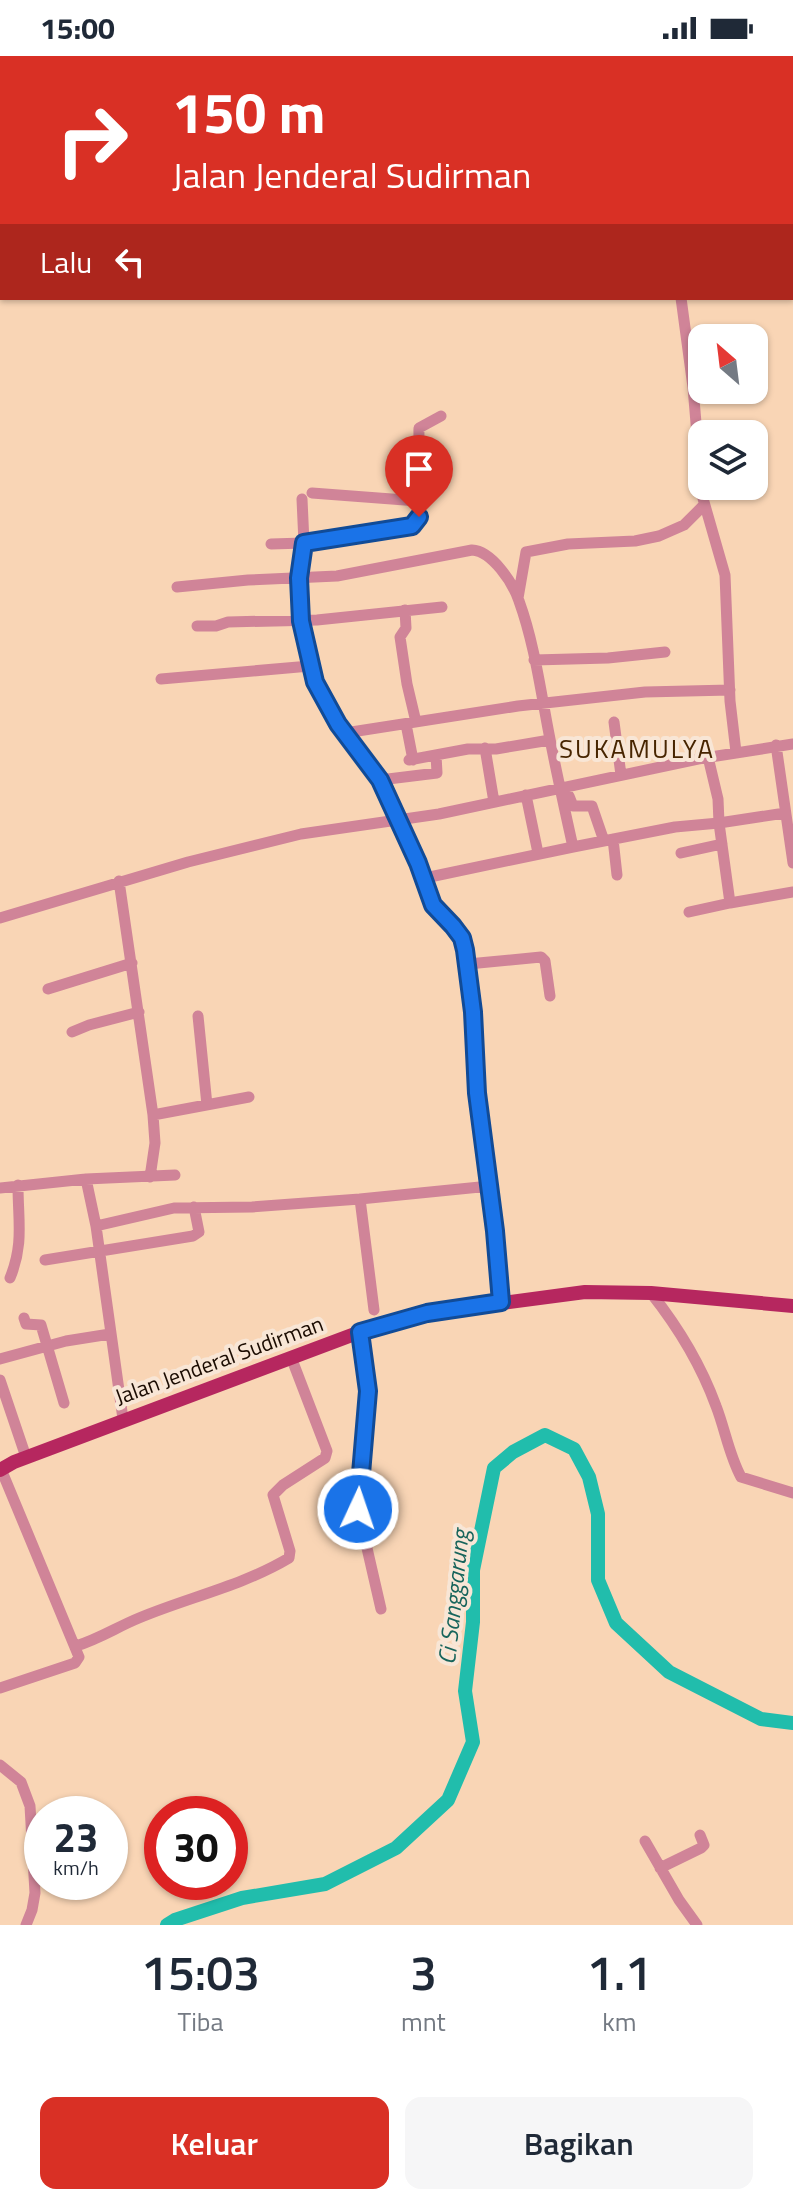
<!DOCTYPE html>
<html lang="id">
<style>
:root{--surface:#fff;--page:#f6f6f7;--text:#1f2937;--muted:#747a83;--accent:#d93025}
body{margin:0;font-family:"Titillium Web",sans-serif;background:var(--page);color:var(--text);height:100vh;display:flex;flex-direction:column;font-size:30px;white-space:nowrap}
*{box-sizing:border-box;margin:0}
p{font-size:26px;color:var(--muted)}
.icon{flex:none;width:44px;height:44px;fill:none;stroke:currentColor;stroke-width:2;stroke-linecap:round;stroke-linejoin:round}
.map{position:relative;height:1869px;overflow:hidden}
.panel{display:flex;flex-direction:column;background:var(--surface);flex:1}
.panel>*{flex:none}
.guide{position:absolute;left:0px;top:0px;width:794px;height:244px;box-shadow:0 2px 6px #0004;background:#d93025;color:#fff;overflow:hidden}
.needle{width:52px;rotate:332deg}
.controls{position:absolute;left:688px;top:268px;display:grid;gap:16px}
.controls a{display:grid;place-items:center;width:80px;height:80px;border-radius:16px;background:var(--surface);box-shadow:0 2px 6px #0004;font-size:40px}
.speed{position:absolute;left:24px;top:1740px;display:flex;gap:16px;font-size:40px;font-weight:700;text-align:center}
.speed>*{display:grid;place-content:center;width:104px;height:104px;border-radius:50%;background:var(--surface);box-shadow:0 2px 6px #0004;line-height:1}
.speed small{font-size:20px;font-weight:400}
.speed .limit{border:12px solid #d22;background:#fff;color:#111}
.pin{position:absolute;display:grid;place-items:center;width:68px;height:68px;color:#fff;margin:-82px -34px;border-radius:50% 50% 50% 0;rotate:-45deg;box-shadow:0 0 8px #0007}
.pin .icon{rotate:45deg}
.me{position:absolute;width:88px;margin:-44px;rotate:3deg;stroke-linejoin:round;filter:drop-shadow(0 0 6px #0008)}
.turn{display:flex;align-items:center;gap:28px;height:168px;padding:0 40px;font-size:36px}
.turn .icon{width:104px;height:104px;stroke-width:2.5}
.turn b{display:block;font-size:56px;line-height:68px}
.then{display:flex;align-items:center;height:76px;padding:0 40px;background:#0003;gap:16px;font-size:30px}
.eta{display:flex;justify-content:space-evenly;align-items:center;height:136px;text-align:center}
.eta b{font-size:48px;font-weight:600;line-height:56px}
.action{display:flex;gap:16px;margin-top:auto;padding:16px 40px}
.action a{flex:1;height:92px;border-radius:16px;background:var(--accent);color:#fff;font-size:32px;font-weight:600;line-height:92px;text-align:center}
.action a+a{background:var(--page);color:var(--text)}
.status{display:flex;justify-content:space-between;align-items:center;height:56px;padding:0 40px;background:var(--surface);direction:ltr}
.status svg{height:22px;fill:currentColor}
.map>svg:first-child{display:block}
</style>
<div class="status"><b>15:00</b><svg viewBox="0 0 49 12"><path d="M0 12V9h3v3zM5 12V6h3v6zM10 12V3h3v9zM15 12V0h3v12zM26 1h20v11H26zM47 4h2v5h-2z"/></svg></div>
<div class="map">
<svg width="793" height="1869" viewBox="0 0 793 1869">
<rect width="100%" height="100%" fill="#f9d5b5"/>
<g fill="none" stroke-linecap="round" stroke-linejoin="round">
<!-- river -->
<path stroke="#21bdac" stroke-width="14" d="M167,1869l8,-5 67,-22 83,-14 71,-36 52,-48 25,-58 -8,-51 8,-69v-52l21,-102 19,-16 32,-17 29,14 15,28 9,37v66l18,43 53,49 92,47 32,4"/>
<!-- minor -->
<path stroke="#d08498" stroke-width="11" d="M681,242l12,89 9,108 23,80 5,126 6,51
M441,360l-22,12c-1,23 6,77 -4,96l-111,19 -5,35 2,43 14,61 23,42 42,56 38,83 15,42 20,21 9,12 3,12 8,62 4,81 18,138 6,71
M312,437l106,8
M271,488l33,-1 -2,-44
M177,531l71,-7 89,-4 135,-26c20,1 41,33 47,51 16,44 22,93 31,138 7,36 15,72 23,108l-148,31
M518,542l8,-46 42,-8 67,-3 24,-5 25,-11 20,-20
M405,554l1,18 -6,9 7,47 9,38
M197,570h19l12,-4 89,-2 125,-13
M534,604l74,-2 57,-6
M161,623l149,-13
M614,666l7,53
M406,668l7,36
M345,677l173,-27 127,-14 85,-2
M776,689l17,118
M485,692l9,54
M409,704l59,-11h28l54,-9
M380,724l57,-7 -1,-18
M561,737l8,3 4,10h19l12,35
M526,739l12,58
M785,757l-66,10 11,80 63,-11
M613,783l4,36
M573,791l102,-20 44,-4 -1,-24 -10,-42
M681,797l41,-9
M119,825l34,234 2,28 -5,34
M689,856l41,-9
M0,862l188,-56 113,-28 138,-20 259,-55 95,-15
M468,908l73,-7 4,4 5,35
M48,933l84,-26
M198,960l9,89
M72,976l17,-7 50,-13
M153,1059l96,-18
M86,1123l10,47 27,193
M0,1132l86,-9 89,-4
M96,1170l78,-18 78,-1 108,-8
M45,1204l148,-24 6,-4 -5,-25
M10,1222c14,-34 8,-57 8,-93
M651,1237c27,34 50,72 65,113 9,23 13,49 25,71l52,16
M374,1254l-14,-111 130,-13
M24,1262l2,6 15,1 23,78
M360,1276l8,59 -10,118 23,100
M0,1303l66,-18 44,-7
M0,1324l26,77
M76,1590c23,-7 41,-19 63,-28 50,-21 103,-32 150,-60l1,-7 -17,-56 10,-10 42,-27 2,-7 -36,-94
M0,1632l75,-25 4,-6 -78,-188
M0,1709l21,17 9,24 5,87 -3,17 -6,15
M645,1785l34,59 18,25
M660,1812l41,-20 3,-3 -4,-10"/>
<!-- major -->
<path stroke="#b6275f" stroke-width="14" d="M0,1414l14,-8 346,-130 67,-19 158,-21 66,1 142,13"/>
</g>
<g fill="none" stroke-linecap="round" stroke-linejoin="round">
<!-- route casing -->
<g stroke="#114b97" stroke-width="20">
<path id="route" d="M358,1453l10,-118 -8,-59 67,-19 74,-11 -6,-71 -18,-138 -4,-81 -8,-62 -3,-12 -9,-12 -20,-21 -15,-42 -38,-83 -42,-56 -23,-42 -14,-61 -2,-43 5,-35 108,-17 7,-9"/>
</g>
<!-- route -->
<use href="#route" stroke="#1a73e8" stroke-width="14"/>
</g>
<g text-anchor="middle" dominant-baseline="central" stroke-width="8" stroke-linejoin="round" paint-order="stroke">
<!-- street labels -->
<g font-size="22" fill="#1a0b01" stroke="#f8e6d6">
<text transform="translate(219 1304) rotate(-20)">Jalan Jenderal Sudirman</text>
</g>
<!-- water labels -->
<g font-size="24" font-style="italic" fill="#17645b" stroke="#f8e6d6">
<text transform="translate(453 1541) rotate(-84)">Ci Sanggarung</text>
</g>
<!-- quarter labels -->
<g font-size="26" letter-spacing="2" fill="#472500" stroke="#f8e6d6">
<text x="637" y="692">SUKAMULYA</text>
</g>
</g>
</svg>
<div class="controls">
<a><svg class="needle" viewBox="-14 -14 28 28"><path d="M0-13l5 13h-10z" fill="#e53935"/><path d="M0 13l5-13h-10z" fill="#747a83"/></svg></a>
<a><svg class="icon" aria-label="layers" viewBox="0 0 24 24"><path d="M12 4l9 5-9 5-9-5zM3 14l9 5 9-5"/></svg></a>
</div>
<div class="speed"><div>23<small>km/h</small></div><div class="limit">30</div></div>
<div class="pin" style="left:419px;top:461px;background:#d93025"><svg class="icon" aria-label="arrive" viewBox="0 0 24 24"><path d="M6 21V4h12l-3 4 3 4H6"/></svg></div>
<svg class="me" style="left:358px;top:1453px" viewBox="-20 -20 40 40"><circle r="17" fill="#1a73e8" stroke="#fff" stroke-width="3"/><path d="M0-11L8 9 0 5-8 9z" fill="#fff"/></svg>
<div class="guide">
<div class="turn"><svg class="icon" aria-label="right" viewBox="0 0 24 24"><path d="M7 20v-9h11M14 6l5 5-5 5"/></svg><div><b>150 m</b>Jalan Jenderal Sudirman</div></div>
<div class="then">Lalu<svg class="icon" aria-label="left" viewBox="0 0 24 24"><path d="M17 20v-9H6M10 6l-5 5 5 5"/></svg></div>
</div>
</div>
<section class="panel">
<div class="eta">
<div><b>15:03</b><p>Tiba</p></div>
<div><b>3</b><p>mnt</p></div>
<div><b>1.1</b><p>km</p></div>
</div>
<div class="action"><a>Keluar</a><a>Bagikan</a></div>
</section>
